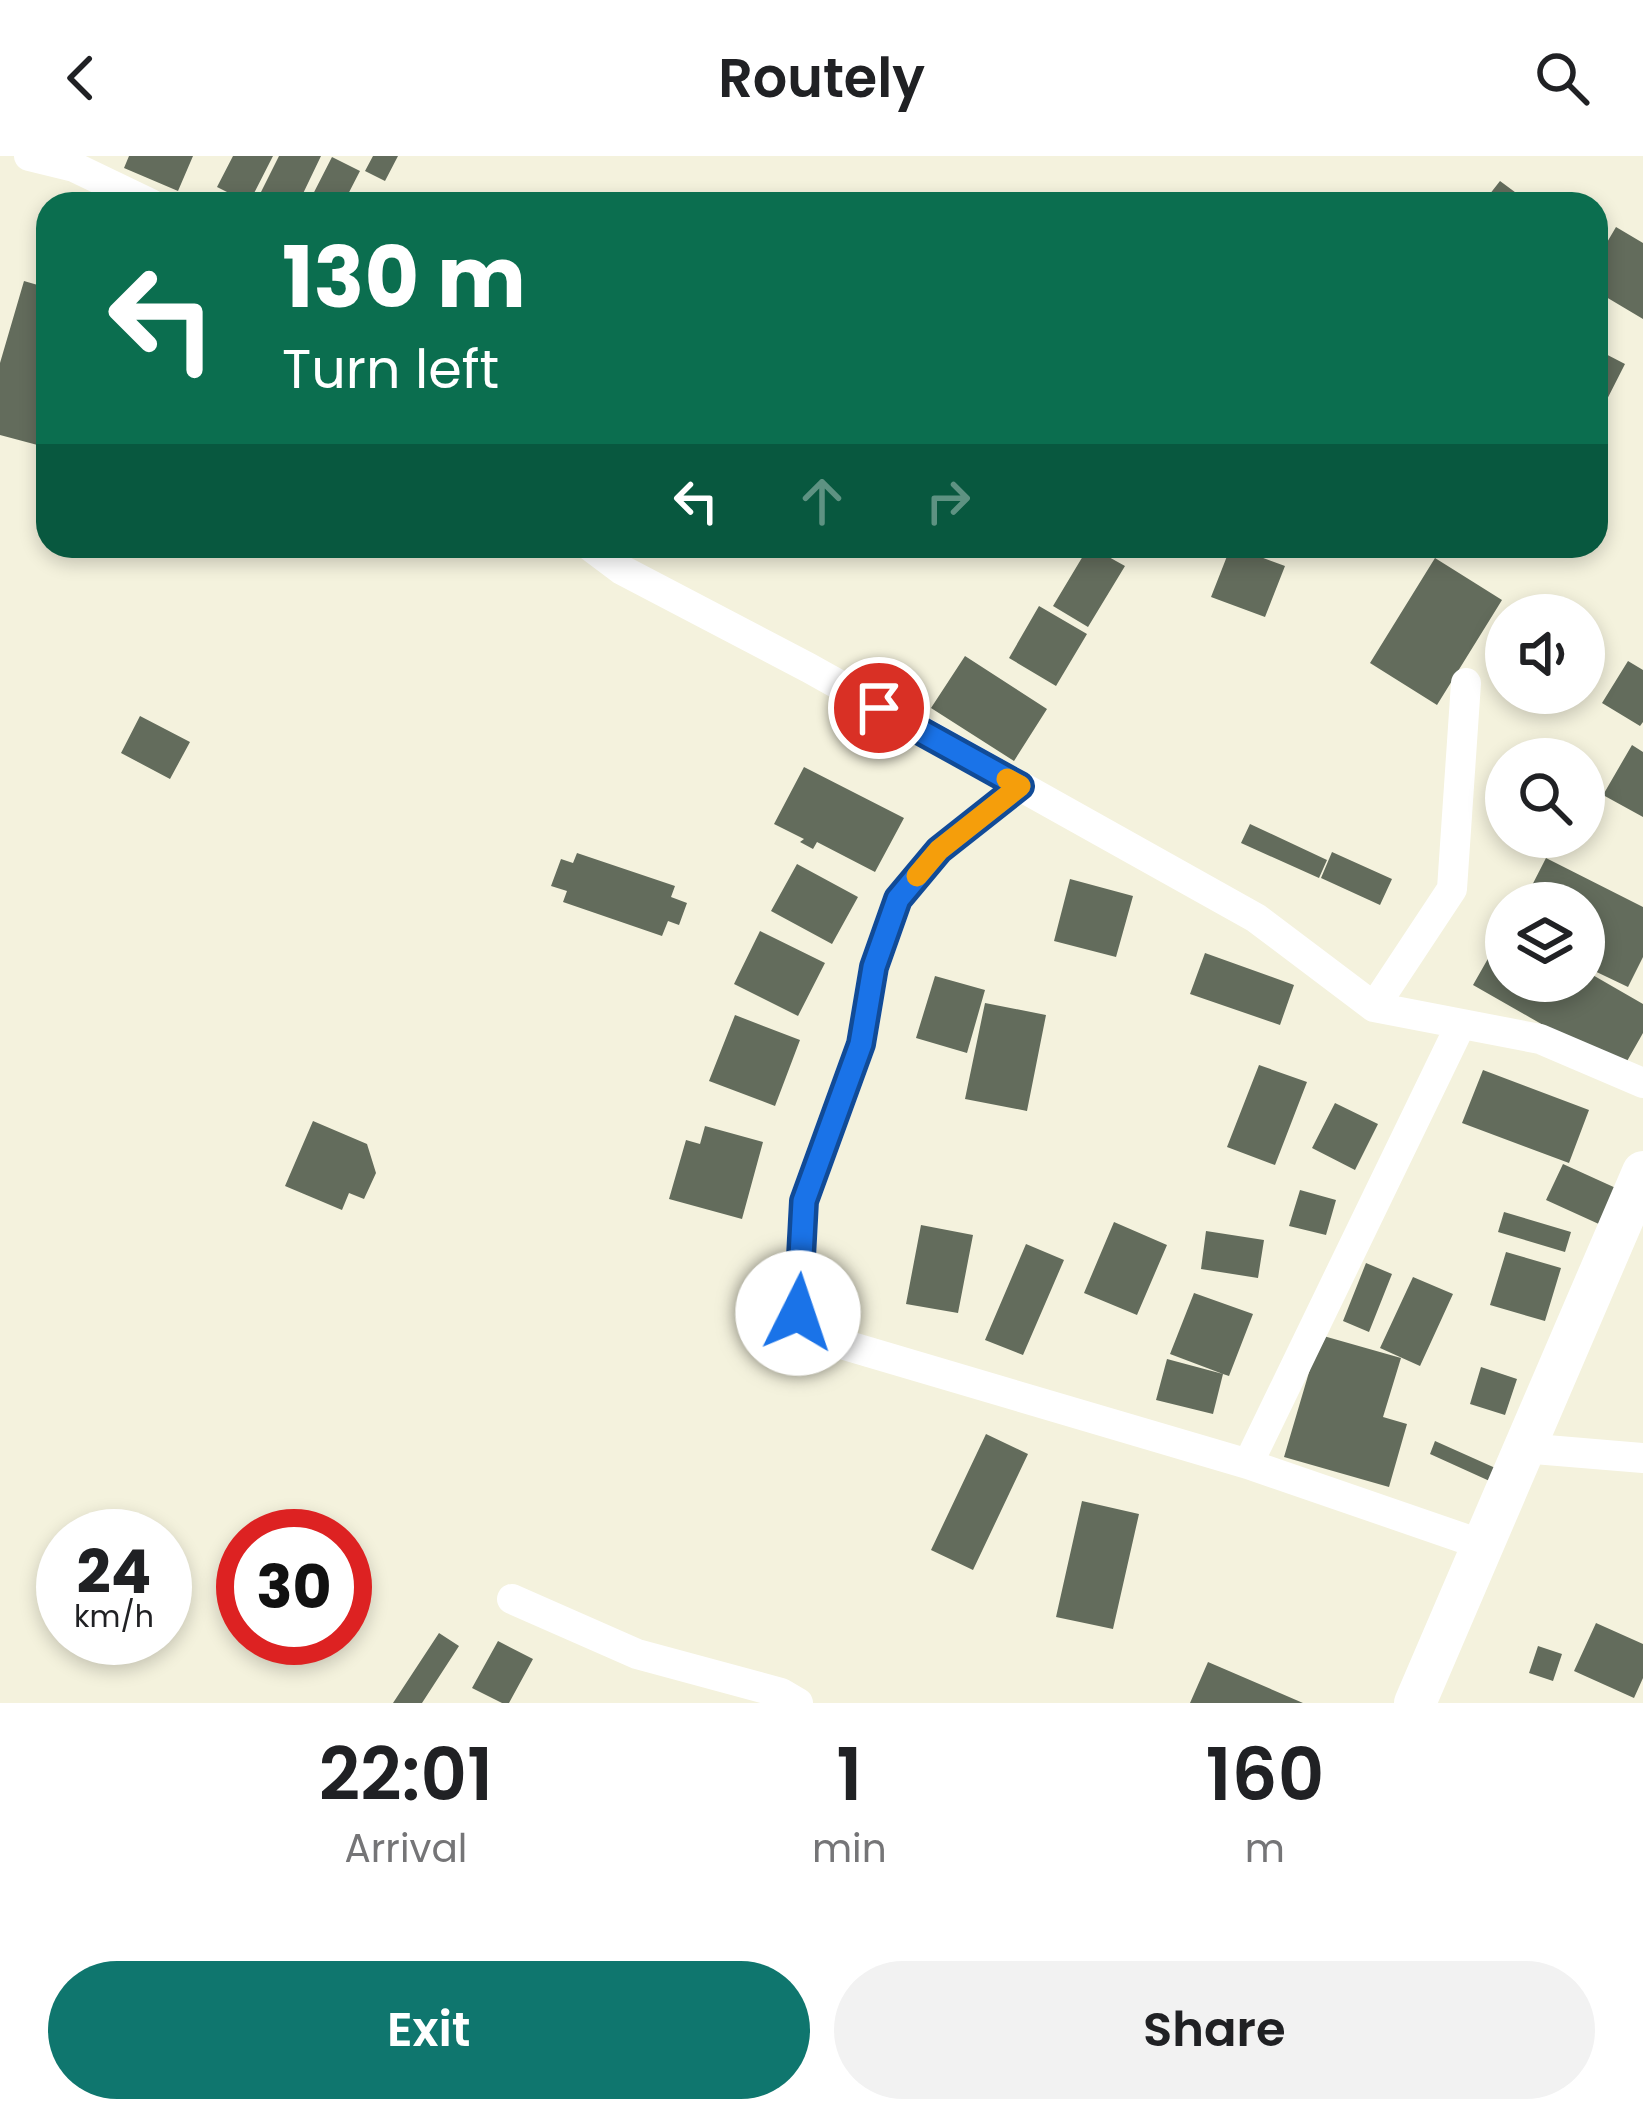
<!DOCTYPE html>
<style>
:root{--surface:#fff;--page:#f2f2f2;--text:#202124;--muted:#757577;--accent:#0f766e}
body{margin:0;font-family:Poppins,sans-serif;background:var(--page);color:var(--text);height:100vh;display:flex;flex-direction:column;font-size:45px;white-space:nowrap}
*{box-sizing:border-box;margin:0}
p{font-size:39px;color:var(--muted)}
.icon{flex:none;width:66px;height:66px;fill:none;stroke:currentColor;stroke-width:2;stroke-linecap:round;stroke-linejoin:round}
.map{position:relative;height:1547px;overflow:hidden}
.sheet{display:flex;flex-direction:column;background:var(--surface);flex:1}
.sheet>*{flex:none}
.top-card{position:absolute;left:36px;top:36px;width:1572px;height:366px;border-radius:36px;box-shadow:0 6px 18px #0003;background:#0b6e4f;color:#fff;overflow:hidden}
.fabs{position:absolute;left:1485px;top:438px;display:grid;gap:24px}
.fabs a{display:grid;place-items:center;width:120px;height:120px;border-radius:50%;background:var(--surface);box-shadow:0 6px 18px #0003;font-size:60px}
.speed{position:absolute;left:36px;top:1353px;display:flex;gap:24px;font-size:60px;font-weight:700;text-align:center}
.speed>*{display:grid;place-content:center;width:156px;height:156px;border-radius:50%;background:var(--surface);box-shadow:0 6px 18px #0003;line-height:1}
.speed small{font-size:30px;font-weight:400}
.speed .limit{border:18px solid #d22;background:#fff;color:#111}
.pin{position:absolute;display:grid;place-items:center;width:102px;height:102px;color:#fff;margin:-51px;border:6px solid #fff;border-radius:50%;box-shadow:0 3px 12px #0007}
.me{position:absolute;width:132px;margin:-66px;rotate:4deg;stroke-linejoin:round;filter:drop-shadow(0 0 9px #0008)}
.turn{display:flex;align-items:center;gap:42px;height:252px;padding:0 48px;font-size:54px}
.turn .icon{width:156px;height:156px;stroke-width:2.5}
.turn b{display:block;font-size:84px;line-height:102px}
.lanes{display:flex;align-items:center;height:114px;padding:0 48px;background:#0003;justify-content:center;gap:60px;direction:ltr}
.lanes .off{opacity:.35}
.eta{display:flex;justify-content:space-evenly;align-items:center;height:204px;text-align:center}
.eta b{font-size:72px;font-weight:600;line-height:84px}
.action{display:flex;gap:24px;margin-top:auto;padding:24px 48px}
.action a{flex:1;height:138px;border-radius:72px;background:var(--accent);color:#fff;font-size:48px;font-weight:600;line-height:138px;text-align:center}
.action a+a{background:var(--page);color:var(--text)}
header{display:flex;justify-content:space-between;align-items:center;height:156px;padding:0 48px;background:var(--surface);font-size:54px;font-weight:600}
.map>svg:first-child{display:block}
</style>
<header><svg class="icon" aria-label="back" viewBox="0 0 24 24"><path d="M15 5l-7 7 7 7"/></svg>Routely<svg class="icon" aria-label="search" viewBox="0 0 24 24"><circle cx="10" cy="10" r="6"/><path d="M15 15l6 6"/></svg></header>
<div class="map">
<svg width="1643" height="1547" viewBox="0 0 1643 1547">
<rect width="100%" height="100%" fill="#f4f2dd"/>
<!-- building -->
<path fill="#636c5c" d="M129,0h64l-15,35 -54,-23z
M233,0h40l-24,47 -32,-16z
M279,0h42l-23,48h-43z
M373,0h25l-13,25 -20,-10z
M332,1l28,14 -17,33h-35z
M1500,25l31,23h-49z
M1616,71l27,16v76l-47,-28v-30z
M24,125l24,7v148l-3,11 -45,-12v-72z
M1596,193l29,15 -29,57z
M1089,390l36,20 -37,61 -35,-21z
M1231,390l54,20 -20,51 -54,-20z
M1435,402l67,42 -65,105 -67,-42z
M1039,450l48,28 -31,52 -47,-28z
M965,500l82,53 -33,52 -83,-53z
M1628,505l15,9v52l-3,4 -38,-23z
M140,560l50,26 -20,37 -49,-26z
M1632,589l11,7v65l-40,-22z
M804,611l100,51 -29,54 -58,-30 -4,7 -13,-7 4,-3 -30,-15z
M1250,668l77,36 -8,18 -78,-35z
M1332,696l60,27 -12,26 -59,-27z
M577,697l98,33 -4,11 16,6 -8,22 -11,-4 -6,15 -99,-34 4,-11 -16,-5 10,-27 12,4z
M1546,702l97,49v50l-15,30 -44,-21 9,-16 -9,-4v-43h-61z
M797,708l61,33 -26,47 -61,-33z
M1070,723l63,17 -17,61 -62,-16z
M1506,771v54h78v-11l59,34v29l-21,37 -149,-85z
M760,775l65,32 -27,53 -64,-32z
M1205,797l89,32 -14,40 -90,-31z
M935,820l50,14 -18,63 -51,-15z
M985,847l61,12 -19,96 -62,-12z
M735,859l65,25 -25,66 -66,-25z
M1259,909l48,17 -32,83 -48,-18z
M1483,914l106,40 -20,53 -107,-40z
M1335,947l43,21 -23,46 -43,-22z
M313,965l54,23 9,29 -12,26 -15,-6 -7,17 -57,-24z
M705,970l58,16 -21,77 -73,-20 17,-59 14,4z
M1563,1008l55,25 -17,36 -55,-25z
M1300,1034l36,10 -10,35 -37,-9z
M1504,1056l67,20 -6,20 -67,-20z
M1114,1066l53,23 -30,70 -53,-22z
M921,1069l52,10 -15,78 -52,-9z
M1206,1075l58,9 -6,38 -57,-9z
M1026,1088l38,16 -41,95 -38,-15z
M1506,1096l55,16 -16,53 -55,-16z
M1366,1107l26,11 -23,58 -26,-11z
M1413,1121l40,17 -33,72 -40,-18z
M1194,1137l59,21 -24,62 -6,-2 -10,40 -57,-14 11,-41 56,15 -53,-20z
M1320,1179l81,23 -18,59 24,7 -18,63 -105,-30z
M1481,1211l36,12 -12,36 -35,-11z
M986,1278l42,20 -55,116 -42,-20z
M1435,1285l76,34 -6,13 -75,-34z
M1082,1345l57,13 -26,115 -57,-12z
M1596,1467l47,21v34l-9,20 -60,-27z
M439,1477l20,13 -37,57h-29z
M498,1485l35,18 -24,44h-7l-30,-15z
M1538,1490l24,8 -9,27 -24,-8z
M1208,1506l95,41h-113z"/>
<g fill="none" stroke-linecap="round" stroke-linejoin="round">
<!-- minor -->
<path stroke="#fff" stroke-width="30" d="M29,0l45,11 77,37
M590,390l32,24 187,98 447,250 118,89 166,32 103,44
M1020,630l-81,64 -41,49 -24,68 -13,77 -57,157 -6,112 4,13 9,9 437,129 235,81
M1374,851l78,-118 14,-206
M1523,1292l120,10
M1248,1308l213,-440
M512,1443l125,55 144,39 17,10"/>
<!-- secondary -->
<path stroke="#fff" stroke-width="42" d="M1415,1547l228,-531"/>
</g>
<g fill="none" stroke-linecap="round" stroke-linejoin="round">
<!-- route casing -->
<g stroke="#114b97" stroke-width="30">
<path id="route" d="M798,1157l6,-112 57,-157 13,-77 24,-68 41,-49 81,-64 -141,-78"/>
</g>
<!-- route -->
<use href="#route" stroke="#1a73e8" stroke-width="21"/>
<!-- slow -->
<path stroke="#f59e0b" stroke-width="21" d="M917,720l22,-26 81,-64 -13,-7"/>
</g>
</svg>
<div class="fabs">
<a><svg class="icon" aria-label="sound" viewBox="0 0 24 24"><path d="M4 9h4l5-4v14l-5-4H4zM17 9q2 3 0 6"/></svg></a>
<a><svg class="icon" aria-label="search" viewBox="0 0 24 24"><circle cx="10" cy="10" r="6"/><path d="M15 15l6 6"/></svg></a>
<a><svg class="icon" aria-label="layers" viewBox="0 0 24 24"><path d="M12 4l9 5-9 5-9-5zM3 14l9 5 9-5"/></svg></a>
</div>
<div class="speed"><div>24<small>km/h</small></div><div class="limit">30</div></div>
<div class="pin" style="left:879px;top:552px;background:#d93025"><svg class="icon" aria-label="arrive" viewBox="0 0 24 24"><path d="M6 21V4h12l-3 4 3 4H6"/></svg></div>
<svg class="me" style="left:798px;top:1157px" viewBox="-20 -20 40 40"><circle r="19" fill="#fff"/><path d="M0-13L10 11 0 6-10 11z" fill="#1a73e8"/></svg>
<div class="top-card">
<div class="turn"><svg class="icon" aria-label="left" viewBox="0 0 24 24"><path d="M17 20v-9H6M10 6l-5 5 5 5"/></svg><div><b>130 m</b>Turn left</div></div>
<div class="lanes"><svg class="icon" aria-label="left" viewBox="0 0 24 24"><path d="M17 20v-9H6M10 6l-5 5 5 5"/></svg><svg class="icon off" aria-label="ahead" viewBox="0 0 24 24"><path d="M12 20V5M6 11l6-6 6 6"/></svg><svg class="icon off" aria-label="right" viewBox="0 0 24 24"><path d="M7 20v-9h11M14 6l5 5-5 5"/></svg></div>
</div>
</div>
<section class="sheet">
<div class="eta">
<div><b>22:01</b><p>Arrival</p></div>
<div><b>1</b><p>min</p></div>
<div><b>160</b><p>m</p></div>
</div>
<div class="action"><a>Exit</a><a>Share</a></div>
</section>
